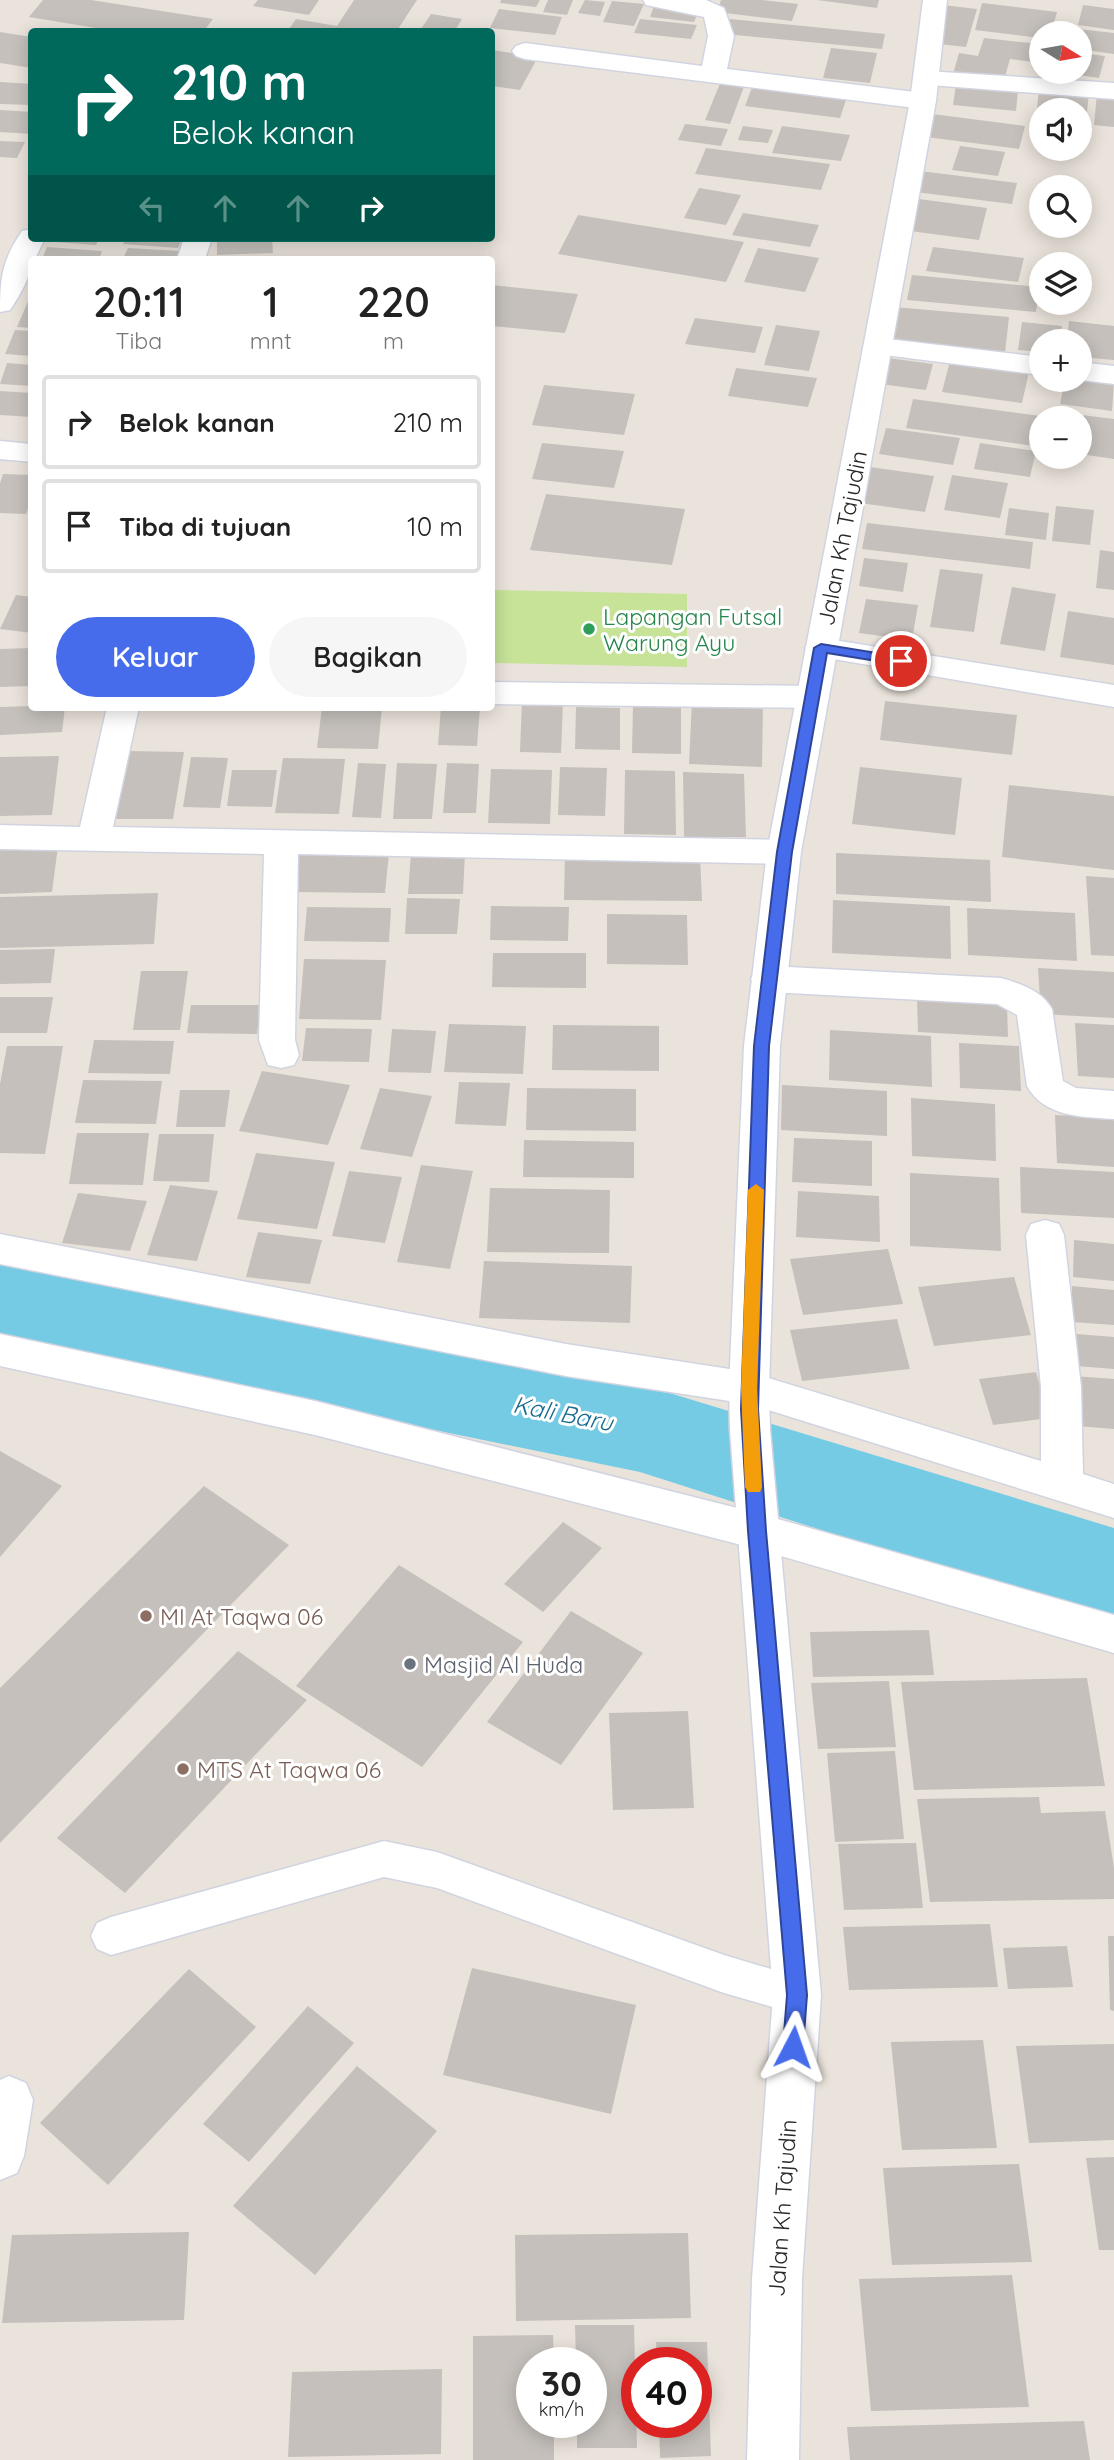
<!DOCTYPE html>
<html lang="id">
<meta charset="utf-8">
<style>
:root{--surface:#fff;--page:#f6f6f6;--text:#222;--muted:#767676;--line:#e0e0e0;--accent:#476ceb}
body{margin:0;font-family:Quicksand,sans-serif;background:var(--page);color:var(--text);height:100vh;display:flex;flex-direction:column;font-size:26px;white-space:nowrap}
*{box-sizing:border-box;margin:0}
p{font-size:23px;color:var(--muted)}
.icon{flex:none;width:38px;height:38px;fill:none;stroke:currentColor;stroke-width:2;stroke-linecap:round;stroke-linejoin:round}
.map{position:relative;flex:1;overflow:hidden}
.side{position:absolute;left:28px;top:256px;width:467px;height:455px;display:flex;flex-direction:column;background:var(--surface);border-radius:7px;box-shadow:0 4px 18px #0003}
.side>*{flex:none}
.banner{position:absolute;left:28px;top:28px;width:467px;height:214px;border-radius:7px;box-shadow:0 4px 18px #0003;background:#00695c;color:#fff;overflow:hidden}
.needle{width:46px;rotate:101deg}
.tools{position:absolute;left:1029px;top:21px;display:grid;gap:14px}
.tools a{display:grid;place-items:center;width:63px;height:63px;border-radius:50%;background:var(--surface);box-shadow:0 4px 18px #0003;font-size:35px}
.speed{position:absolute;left:516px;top:2347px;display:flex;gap:14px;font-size:35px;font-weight:700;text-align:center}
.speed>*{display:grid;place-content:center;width:91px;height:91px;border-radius:50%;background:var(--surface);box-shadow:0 4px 18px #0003;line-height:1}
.speed small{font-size:18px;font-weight:400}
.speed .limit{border:10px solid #d22;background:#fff;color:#111}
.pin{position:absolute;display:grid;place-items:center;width:60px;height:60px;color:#fff;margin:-30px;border:4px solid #fff;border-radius:50%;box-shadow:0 2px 7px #0007}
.me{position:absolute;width:77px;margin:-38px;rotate:4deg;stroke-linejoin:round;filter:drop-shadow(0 0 5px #0008)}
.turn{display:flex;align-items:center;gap:24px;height:147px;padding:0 28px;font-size:32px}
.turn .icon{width:91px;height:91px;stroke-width:2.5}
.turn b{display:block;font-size:49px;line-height:60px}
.lanes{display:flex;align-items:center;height:66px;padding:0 28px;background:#0003;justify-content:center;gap:35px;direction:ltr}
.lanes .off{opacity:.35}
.eta{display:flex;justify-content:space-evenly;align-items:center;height:119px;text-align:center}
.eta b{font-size:42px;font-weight:600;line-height:49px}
.action{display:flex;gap:14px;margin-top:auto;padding:14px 28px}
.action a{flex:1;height:80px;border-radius:42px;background:var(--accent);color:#fff;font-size:28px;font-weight:600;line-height:80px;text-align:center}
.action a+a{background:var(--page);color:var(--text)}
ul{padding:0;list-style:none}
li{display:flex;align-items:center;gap:21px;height:94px;margin:0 14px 10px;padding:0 14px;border:4px solid var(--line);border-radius:7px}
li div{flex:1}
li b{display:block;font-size:26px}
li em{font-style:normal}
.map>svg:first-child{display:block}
</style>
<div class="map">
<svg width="1114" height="2460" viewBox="0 0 1114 2460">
<rect width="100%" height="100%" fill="#eae3db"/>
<!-- pitch -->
<path fill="#c6e398" d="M492,590l195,4v73l-195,-4z"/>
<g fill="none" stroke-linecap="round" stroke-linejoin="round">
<!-- river -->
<path fill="#76cbe4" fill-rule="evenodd" d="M0,1259l640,125 474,144v96l-474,-152 -640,-131z"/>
</g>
<!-- building -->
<path fill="#c5c0bb" d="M43,0h48l122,19 -10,13h-83l-91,-15z
M258,0h61l-10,15 -56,-9z
M354,0h63l-21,32h-109l9,-13 41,7z
M501,0h39l-4,7 -36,-4z
M548,0h25l-6,15 -24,-3z
M585,0l20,2 -5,14 -22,-3z
M721,0h41l36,4 -6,17 -75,-9z
M817,0h62l-2,8z
M612,1l32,3 -10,22 -31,-4z
M982,3l75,9 -6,21h-10v5l-66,-8z
M943,5l34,4 -11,38 -35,-4z
M1083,5l31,4v21l-36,-5z
M654,6l45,5 -5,11 -44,-5z
M499,9l63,8 -7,18 -65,-7z
M431,14l31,5 -8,13h-35z
M640,19l57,6 -6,14 -57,-6z
M730,19l155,15 -3,15 -157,-15z
M1078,29l36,4v21l-34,-5z
M0,32l32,5v31l-32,-5z
M984,38l55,6 -5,18 -24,-3 -6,21 -51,-6 6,-21 19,3z
M831,48l46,5 -7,30 -47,-5z
M492,50l46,7 -18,33 -28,-4z
M1080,53l25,3 -6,22 -34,-5 15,-1z
M721,81l24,3 -15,40 -25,-4z
M0,82l32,2v21l-32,-1z
M754,82l94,12 -8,24 -95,-12z
M956,85l62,5 -2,21 -63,-6z
M1039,88l50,4 -3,30 -6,-1v-11h-39v8h-5z
M1097,93l17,2v32l-20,-2z
M0,110l32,2v22l-32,-2z
M932,114l93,12 -6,23 -93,-12z
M685,124l43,5 -7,17 -43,-6z
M743,126l30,4 -5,13 -30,-3z
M782,126l68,9 -9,26 -69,-8z
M0,141l25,1 -8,16 -17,-1z
M960,146l45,6 -7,24 -46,-6z
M706,148l124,16 -9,26 -126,-16z
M920,171l97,12 -5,21 -97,-12z
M699,188l42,7 -15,30 -42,-7z
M919,199l68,9 -8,32 -69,-9z
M743,213l76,12 -9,22 -78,-12z
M578,215l166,27 -18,40 -168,-28z
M44,238h55l-3,7 -54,-4z
M126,238h56l-4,10 -55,-4z
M217,238h55l1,15 -56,2z
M47,247l55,4 -3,8h-57z
M933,247l91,11 -6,24 -92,-11z
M128,248l52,3 -2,8h-55z
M758,248l61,10 -14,34 -61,-10z
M912,275l127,12 -3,25 -129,-12z
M492,285l86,9 -13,39 -73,-7z
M29,299h3v29l-15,-1z
M894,307l115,10 -4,36 -116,-10z
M695,318l68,9 -8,26 -70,-9z
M1069,321l45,5v34l-34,-3v-16h-13z
M1022,322l40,4 -2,15h-19v11l-23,-2z
M776,325l44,6 -11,40 -45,-6z
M15,330l17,1v25l-27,-2z
M888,358l45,6 -7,26 -46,-6z
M950,361l79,11 -7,31 -80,-11z
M7,363l25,2v21l-32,-2z
M736,368l81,10 -9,29 -80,-11z
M1080,377l34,5 -2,29 -52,-7 5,-24h15z
M544,385l91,9 -11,41 -92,-10z
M0,391l32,2v24l-32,-2z
M913,399l128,17v31l-135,-19z
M1066,413l48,6v40l-34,-5v-36h-15z
M886,428l74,10 -7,27 -74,-11z
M542,443l82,8 -10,37 -82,-9z
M980,443l56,8 -6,26 -56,-8z
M870,467l64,9 -9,36 -65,-9z
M3,474l29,1v22l-6,17 -26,-1v-30z
M952,475l56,8 -8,35 -56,-8z
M546,494l139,15 -13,56 -142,-15z
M1056,506l38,4 -4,35 -38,-4z
M1009,508l40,5 -3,27 -41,-5z
M867,523l166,19 -3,27 -168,-20z
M1100,550l14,2v38l-18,-2z
M864,558l44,5 -5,29 -44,-6z
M940,569l43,5 -9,58 -44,-5z
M1012,587l44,7 -11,57 -45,-7z
M16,595l16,2v36l-32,-4z
M866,599l52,6 -6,35 -53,-7z
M1068,611l46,7v47l-54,-8z
M32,648v38l-32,1v-38z
M692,700l71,3 -1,64 -73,-3z
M522,701h41l-2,52 -41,-1z
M885,701l132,14 -5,40 -132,-15z
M633,705l48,1v48l-49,-1z
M32,706l33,1 -3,25 -62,3v-28z
M322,707h60l-4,42 -61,-1z
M441,707h39l-3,39 -39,-1z
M576,707l44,1v42l-45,-1z
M128,751l56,1 -11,67h-58z
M59,756l-7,59 -52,1v-59z
M191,757l37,1 -8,50 -37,-1z
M283,758l62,1 -6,55 -64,-1z
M358,763l28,1 -5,54 -29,-1z
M397,763l40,1 -5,55h-39z
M447,763l32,1 -3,49h-33z
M560,767l47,1 -2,48 -47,-1z
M860,767l102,11 -7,57 -103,-11z
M491,769l61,1 -2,54 -62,-1z
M232,770h45l-5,37 -45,-1z
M625,770l50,1 1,64 -52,-1z
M683,772l61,2 2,63h-62z
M1009,785l105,11v74l-112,-13z
M58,846l-6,46 -52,2v-46z
M295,852l94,1 -4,40 -95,-1z
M411,853h54l-2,41h-55z
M565,853l135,2 2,46 -138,-1z
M836,853l154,7 1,42 -155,-8z
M1086,876l28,2v78l-23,-1z
M158,893l-4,51 -154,4v-51z
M407,898l53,1 -3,35h-52z
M833,900l117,6 1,53 -119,-6z
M491,906l78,1 -1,34 -78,-1z
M307,907l84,1 -2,34 -85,-1z
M967,908l108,5 2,48 -109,-6z
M607,914l80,1 1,50 -81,-1z
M55,949l-4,34 -51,1v-34z
M493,953h93v35l-94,-1z
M304,959l82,1 -5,60 -82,-1z
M1038,968l76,4v46l-73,-4z
M141,971h47l-8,59h-47z
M0,997h53l-6,36h-47z
M917,999l90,5 1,33 -90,-5z
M191,1005h70l-4,29 -70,-1z
M1075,1023l39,2v53l-36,-2z
M449,1024l77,2 -3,48 -79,-2z
M553,1025l106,1v45l-107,-1z
M306,1028l66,1 -3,33 -67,-1z
M392,1029l44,2 -5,42 -43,-1z
M830,1030l101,6 1,51 -103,-7z
M94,1040l80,1 -4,33 -82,-1z
M959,1043l60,3 2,45 -61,-3z
M7,1046h56l-18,108 -45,-1v-69z
M262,1071l88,14 -22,60 -89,-14z
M83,1080l79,1 -6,43 -81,-1z
M459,1082l51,1 -4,43 -51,-2z
M782,1085l105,6v45l-106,-6z
M380,1088l52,8 -20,61 -52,-8z
M527,1088l109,1v42l-110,-1z
M180,1090h50l-5,37h-49z
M911,1098l84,6 1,57 -84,-5z
M1055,1115l59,3v49l-57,-4z
M77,1133h72l-6,52 -74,-1z
M159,1134h55l-5,48 -56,-1z
M794,1138l78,3v45l-80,-4z
M524,1140l110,2v36l-111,-1z
M256,1153l79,9 -18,67 -80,-10z
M421,1165l52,6 -23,98 -53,-7z
M1020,1167l94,5v46l-93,-5z
M349,1171l53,6 -17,66 -53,-7z
M910,1173l89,5 2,73 -91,-5z
M170,1185l48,6 -21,70 -50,-6z
M490,1188l120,2 -1,63 -122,-1z
M798,1191l81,5 1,46 -84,-5z
M78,1193l69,8 -17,50 -68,-8z
M258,1232l64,8 -12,44 -64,-7z
M1074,1240l40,4v37l-41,-4z
M888,1249l15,55 -100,11 -13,-56z
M484,1261l148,5 -2,57 -151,-5z
M1014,1277l17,58 -97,11 -16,-59z
M1072,1286l42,4v35l-42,-3z
M897,1319l13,50 -108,12 -12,-51z
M1076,1334l38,3v32l-38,-3z
M1036,1372l13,46 -56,7 -14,-46z
M1074,1376l40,3v50l-37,-3z
M0,1451l62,35 -62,71z
M204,1486l85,59 -289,298v-155z
M563,1522l39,26 -59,64 -39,-28z
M399,1565l124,77 -101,125 -126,-81z
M571,1611l72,42 -82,112 -74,-43z
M929,1630l5,45 -121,2 -3,-45z
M238,1651l69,49 -182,193 -68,-55z
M1087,1678l18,108 -191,4 -13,-108z
M889,1681l7,66 -78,2 -7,-66z
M688,1711l6,97 -81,2 -4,-97z
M895,1751l9,88 -69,3 -8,-89z
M1039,1797l2,16 64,-2 9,57v31l-184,3 -13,-103z
M916,1843l7,65 -79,2 -6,-66z
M990,1924l8,63 -149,3 -6,-63z
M1108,1936h6v75l-4,-1z
M1067,1946l6,41 -65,2 -5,-41z
M472,1968l164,37 -25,109 -168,-39z
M189,1969l67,58 -148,158 -68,-62z
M308,2006l46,37 -105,119 -46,-38z
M983,2040l14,108 -95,2 -11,-108z
M1114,2044v96l-85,3 -13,-97z
M357,2066l80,65 -122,144 -82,-69z
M1114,2157v93h-15l-13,-92z
M1019,2164l13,98 -140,3 -9,-97z
M189,2232l-5,88 -182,3 10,-88z
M688,2233l3,85 -175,3 -1,-86z
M1012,2275l17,132 -158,4 -12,-132z
M575,2325h59l3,123h-60v-26h15v-60h-16z
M553,2335l1,27h-22v60h22v38h-81v-124z
M656,2342h51l4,114 -51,2 -1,-36h37v-60h-39z
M442,2369l-1,85 -153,3 4,-85z
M1084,2421l6,39h-240l-3,-33z"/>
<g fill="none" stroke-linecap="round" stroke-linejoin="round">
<!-- lane casing -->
<g stroke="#d1d4e0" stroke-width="3">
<path id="lane" d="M384,1841l53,11 287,103 87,26 6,14 -6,14 -14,5 -73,-21 -287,-105 -53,-11 -273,78 -14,-6 -6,-13 6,-13 14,-6z"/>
</g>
<!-- street casing -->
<g stroke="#d1d4e0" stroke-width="3">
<path id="street" d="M643,0h63l18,8 10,28 -7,33 196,24 9,3 4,5 -4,5 -9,3 -398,-50 -9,-3 -4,-5 4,-5 9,-3 177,23 6,-30 -4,-19 -58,-12z
M926,71l188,12v16l-197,-15 -4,-5 4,-5z
M32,229v9h13l-10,21h-3c0,16 -13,38 -22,51l-10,2c0,-34 2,-52 22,-81z
M184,238h28l-7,21h-28z
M879,338l162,19v18l-172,-22 -4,-6 4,-6z
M1080,362l34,4v18l-34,-4z
M0,441l32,3v18l-32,-3z
M821,638l293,47v22l-304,-52 -5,-7 5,-7z
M492,682l321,4 11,3 5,8 -5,8 -11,3 -321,-4z
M107,707h32l-26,120 671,13 12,4 5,8 -5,8 -12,4 -486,-10 -3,186 4,15 -5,10 -13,3 -13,-3 -9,-25 5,-186 -264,-5v-24l80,2z
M769,966l232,12c20,6 40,12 51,31l11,72 13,7 38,3v28c-32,-2 -70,-2 -87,-33l-10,-71 -20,-11 -228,-12 -13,-4 -5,-9 5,-9z
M1045,1220l14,4 5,11 17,152 2,87 31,10v34l-365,-114 -183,-28 -566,-112v-30l566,110 183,28 292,89v-74l-15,-152 5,-11z
M0,1334l315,67 442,112 357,102v38l-357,-104 -442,-114 -315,-69z
M9,2076l17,7 7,17 -9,56 -7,17 -17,7v-100z"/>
</g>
<!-- secondary casing -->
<g stroke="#d1d4e0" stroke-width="3">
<path id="secondary" d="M923,0h24l-11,101 -135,751 -21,194 -11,342 1,42 51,565 -19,284 -3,181h-52l5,-181 21,-284 -43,-565 -1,-42 15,-342 23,-194 143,-751z"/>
</g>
<!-- lane -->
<use href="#lane" fill="#fff" fill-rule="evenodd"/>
<!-- street -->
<use href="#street" fill="#fff" fill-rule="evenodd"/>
<!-- secondary -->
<use href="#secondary" fill="#fff" fill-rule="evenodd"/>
</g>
<!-- route -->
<path fill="#476ceb" stroke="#2e4699" stroke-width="2" d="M821,644l80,13 7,4 -7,4 -74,-12 -35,199 -23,194 -11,363 8,122 41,464 -4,52 -3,6 -7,3 -7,-3 -3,-6 4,-52 -39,-464 -7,-122 13,-363 23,-194 37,-204z"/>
<!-- slow -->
<path fill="#f59e0b" d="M756,1184l8,6 -7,198 5,99 -2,5h-12l-3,-5 -4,-99 7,-198z"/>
<!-- markers -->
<circle fill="#2e9e5b" stroke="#fff" stroke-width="2.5" cx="589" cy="629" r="7"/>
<g fill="#8d6e63" stroke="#fff" stroke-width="2.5">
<circle cx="146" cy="1616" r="7"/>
<circle cx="183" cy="1769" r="7"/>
</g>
<circle fill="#6b7280" stroke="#fff" stroke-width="2.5" cx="410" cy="1664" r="7"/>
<g text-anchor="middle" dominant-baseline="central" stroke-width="6" stroke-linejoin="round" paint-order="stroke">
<!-- street labels -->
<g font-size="23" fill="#292929" stroke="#fff">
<text transform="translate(842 538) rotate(-79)">Jalan Kh Tajudin</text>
<text transform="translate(782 2208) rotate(-86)">Jalan Kh Tajudin</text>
</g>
<!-- leisure labels -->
<g font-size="23" fill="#27864d" stroke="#fff" text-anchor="start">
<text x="603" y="616">Lapangan Futsal<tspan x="603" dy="26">Warung Ayu</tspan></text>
</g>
<!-- education labels -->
<g font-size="23" fill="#785e54" stroke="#fff" text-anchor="start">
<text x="160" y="1616">MI At Taqwa 06</text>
<text x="197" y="1769">MTS At Taqwa 06</text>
</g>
<!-- worship labels -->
<g font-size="23" fill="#5b616d" stroke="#fff" text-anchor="start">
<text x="424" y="1664">Masjid Al Huda</text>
</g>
<!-- water labels -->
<g font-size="24" font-style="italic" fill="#17698e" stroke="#fff">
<text transform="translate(563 1413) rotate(11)">Kali Baru</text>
</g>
</g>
</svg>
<div class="tools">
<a><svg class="needle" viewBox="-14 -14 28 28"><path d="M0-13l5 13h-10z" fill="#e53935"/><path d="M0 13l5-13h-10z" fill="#767676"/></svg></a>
<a><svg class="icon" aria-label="sound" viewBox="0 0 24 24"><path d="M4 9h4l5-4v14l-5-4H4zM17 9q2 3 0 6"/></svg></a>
<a><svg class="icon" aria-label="search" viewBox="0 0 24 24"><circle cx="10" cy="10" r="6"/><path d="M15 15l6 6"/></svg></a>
<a><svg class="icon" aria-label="layers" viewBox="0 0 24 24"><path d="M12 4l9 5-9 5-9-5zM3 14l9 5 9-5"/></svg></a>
<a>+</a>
<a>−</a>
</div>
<div class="speed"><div>30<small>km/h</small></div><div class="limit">40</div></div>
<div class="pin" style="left:901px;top:661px;background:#d93025"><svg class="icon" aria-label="arrive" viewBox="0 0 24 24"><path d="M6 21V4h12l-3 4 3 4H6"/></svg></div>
<svg class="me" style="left:793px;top:2047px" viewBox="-20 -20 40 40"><path d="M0-17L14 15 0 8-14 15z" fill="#476ceb" stroke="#fff" stroke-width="4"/></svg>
<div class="banner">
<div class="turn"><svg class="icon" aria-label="right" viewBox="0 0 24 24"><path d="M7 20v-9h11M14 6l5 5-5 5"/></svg><div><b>210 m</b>Belok kanan</div></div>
<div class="lanes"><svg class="icon off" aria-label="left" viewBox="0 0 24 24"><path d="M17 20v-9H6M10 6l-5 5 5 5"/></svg><svg class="icon off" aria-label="ahead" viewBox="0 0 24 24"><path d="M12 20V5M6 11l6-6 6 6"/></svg><svg class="icon off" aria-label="ahead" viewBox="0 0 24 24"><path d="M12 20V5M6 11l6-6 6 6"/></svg><svg class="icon" aria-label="right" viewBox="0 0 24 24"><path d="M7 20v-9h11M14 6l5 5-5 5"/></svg></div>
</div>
<section class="side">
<div class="eta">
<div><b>20:11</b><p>Tiba</p></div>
<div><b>1</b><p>mnt</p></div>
<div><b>220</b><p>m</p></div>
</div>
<ul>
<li><svg class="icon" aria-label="right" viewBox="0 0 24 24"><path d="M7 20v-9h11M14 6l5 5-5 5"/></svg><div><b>Belok kanan</b></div><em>210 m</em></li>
<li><svg class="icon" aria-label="arrive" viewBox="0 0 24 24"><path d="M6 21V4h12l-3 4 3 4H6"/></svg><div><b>Tiba di tujuan</b></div><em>10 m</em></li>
</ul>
<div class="action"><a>Keluar</a><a>Bagikan</a></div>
</section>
</div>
